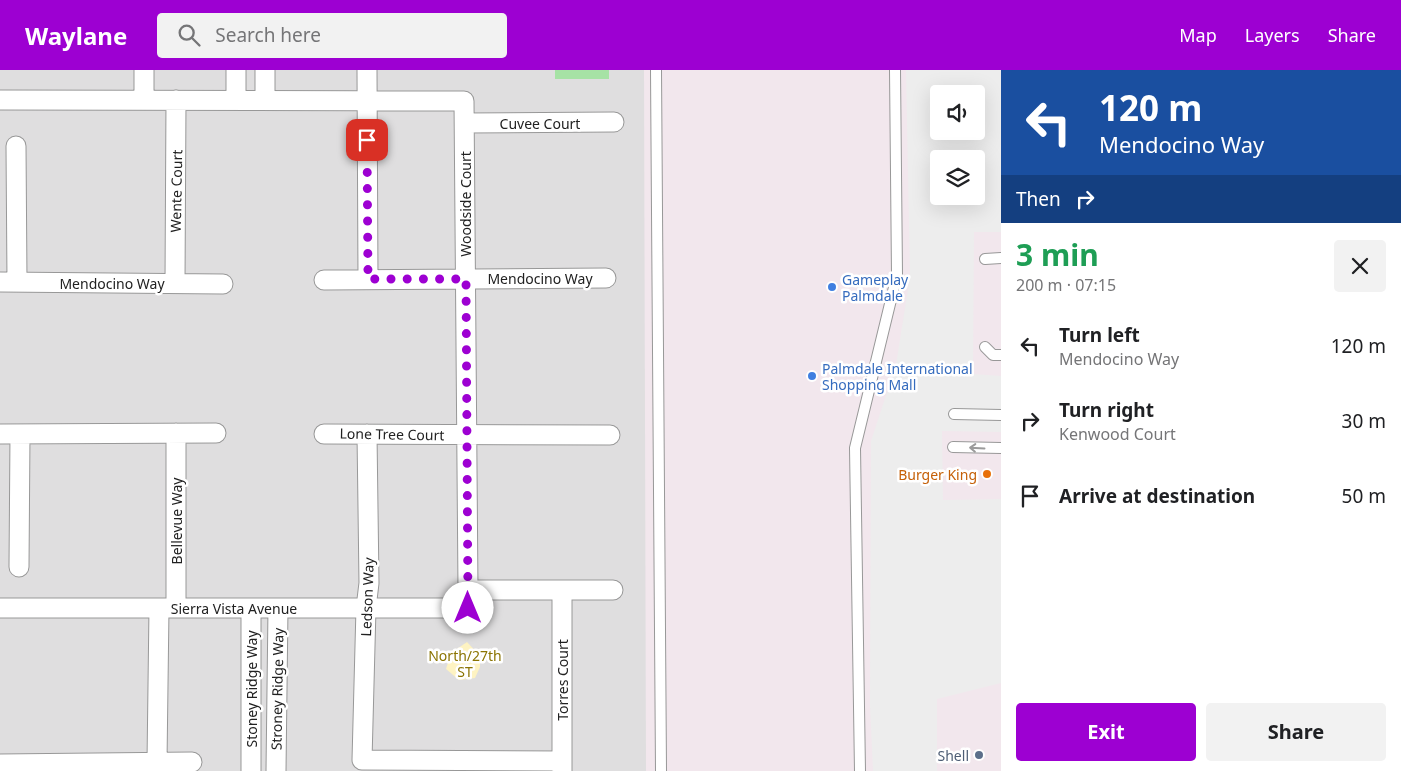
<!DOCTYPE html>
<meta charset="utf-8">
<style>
:root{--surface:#fff;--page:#f2f2f2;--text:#202124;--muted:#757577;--accent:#9d00d2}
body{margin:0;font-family:"Noto Sans",sans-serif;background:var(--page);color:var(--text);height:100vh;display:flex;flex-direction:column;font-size:19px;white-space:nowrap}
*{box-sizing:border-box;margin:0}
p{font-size:16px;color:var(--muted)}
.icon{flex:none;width:28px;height:28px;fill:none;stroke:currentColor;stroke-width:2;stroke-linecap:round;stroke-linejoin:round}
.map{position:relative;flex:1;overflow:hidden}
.panel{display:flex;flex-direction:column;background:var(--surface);width:400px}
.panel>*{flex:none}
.guide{background:#1a4fa0;color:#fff;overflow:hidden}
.tools{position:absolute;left:930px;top:15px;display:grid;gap:10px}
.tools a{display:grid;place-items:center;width:55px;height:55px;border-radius:5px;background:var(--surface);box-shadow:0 5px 20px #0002;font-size:25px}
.pin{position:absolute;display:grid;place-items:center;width:42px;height:42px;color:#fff;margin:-21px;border-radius:10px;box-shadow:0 2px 8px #0006}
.me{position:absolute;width:55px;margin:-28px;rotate:0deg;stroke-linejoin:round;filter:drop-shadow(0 0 4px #0008)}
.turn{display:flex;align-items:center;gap:18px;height:105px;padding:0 15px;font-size:22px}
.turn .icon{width:65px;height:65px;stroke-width:2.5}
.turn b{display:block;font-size:35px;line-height:42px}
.then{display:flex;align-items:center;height:48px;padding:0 15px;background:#0003;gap:10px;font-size:19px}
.round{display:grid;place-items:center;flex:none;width:52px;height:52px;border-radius:5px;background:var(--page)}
.overview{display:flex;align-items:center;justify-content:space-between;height:85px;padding:0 15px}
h1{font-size:30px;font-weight:700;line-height:38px;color:#1e9e55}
.primary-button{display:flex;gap:10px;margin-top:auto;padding:10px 15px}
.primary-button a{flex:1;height:58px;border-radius:5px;background:var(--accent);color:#fff;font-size:20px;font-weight:700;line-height:58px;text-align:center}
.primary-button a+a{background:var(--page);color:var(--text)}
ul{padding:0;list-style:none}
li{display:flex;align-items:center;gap:15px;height:75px;padding:0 15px}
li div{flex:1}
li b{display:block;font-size:19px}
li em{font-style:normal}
header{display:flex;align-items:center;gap:30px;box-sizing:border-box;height:70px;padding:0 25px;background:var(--accent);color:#fff}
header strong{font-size:24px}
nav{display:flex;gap:28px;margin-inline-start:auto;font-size:18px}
.search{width:350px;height:45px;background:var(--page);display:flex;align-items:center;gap:12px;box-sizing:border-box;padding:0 18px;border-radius:5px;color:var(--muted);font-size:19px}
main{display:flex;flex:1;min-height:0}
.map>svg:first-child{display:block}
</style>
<header>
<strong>Waylane</strong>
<div class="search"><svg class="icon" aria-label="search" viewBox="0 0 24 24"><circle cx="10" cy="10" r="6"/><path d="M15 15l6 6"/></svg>Search here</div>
<nav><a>Map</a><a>Layers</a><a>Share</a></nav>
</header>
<main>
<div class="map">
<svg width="1001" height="701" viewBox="0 0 1001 701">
<rect width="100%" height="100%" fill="#f2e7ed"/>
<!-- residential -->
<path fill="#dfdedf" d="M0,0h644l2,701h-646z"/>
<!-- park -->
<path fill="#fef3c2" d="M467,572l13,14v11l-5,11 -16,2 -13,-11 5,-16z"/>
<!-- parking -->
<path fill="#ededed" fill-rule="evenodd" d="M906,0h95v162h-27l-1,142 28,2v56l-59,-1 1,69 58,-1v184l-64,16v72h-64l-3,-66 1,-264 25,-76 14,-89zM939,24h37v37h-37zM939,89h37v37h-37z"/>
<!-- water -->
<path fill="#a6e2a5" d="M555,0h54v9h-54z"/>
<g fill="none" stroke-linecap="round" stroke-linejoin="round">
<!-- lane casing -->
<g stroke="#989898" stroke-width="12">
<path id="lane" d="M656,0l5,701
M985,189l16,-1
M985,277l8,8h8
M954,344l47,1
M953,377l48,1
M860,701l-5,-323 42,-173 -2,-205"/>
</g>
<!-- street casing -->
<g stroke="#989898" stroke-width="21">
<path id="street" d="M144,0v30
M236,0v30
M265,0v30
M367,0l1,209
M0,30l464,1 4,489v18h-468
M465,53l149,-1
M16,76l1,136
M324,210l282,-2
M0,212l223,2
M175,213l1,-183
M0,364l216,-1
M324,364l286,1
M367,364l2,149 -3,25 -4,152 200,1
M19,497l1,-133
M468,520h145
M562,520v181
M176,538v-175
M157,692l2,-154
M0,694l192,-2
M251,701v-163
M276,701l2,-163"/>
</g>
<!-- lane -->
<use href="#lane" stroke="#fff" stroke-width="10"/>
<!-- street -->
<use href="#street" stroke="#fff" stroke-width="19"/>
</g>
<!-- one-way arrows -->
<defs><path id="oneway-shaft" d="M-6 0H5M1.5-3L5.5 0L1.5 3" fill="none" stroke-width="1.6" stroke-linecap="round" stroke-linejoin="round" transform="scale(1.25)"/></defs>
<use stroke="#9b9b9b" href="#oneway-shaft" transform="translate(977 378) rotate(-177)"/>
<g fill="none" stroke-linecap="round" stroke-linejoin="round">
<!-- route -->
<path stroke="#9d00d2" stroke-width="9" stroke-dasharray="0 16.2" d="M367,70l1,139h98l2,329"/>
</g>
<!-- markers -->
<g fill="#3f7fe0" stroke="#fff" stroke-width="2">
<circle cx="832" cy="217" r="5"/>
<circle cx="812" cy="306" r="5"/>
</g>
<circle fill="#e8710a" stroke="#fff" stroke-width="2" cx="987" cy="404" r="5"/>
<circle fill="#5c6f8a" stroke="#fff" stroke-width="2" cx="979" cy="685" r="5"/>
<g text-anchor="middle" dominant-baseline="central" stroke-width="5" stroke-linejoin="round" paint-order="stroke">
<!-- street labels -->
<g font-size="14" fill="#212121" stroke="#fff">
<text x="540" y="53">Cuvee Court</text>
<text transform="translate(176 121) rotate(-89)">Wente Court</text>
<text transform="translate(465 134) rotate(-90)">Woodside Court</text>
<text x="540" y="208">Mendocino Way</text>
<text x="112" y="213">Mendocino Way</text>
<text transform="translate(392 364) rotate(1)">Lone Tree Court</text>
<text transform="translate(176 451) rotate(-90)">Bellevue Way</text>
<text transform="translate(367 527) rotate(-88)">Ledson Way</text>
<text x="234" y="538">Sierra Vista Avenue</text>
<text transform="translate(562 610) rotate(-90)">Torres Court</text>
<text transform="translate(251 619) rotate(-90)">Stoney Ridge Way</text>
<text transform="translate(277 619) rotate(-89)">Stroney Ridge Way</text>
</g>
<!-- shop labels -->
<g font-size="14" fill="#366cbe" stroke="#fff" text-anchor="start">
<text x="842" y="209">Gameplay<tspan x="842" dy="16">Palmdale</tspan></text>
<text x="822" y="298">Palmdale International<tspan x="822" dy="16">Shopping Mall</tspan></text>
</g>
<!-- food labels -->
<g font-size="14" fill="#c56008" stroke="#fff" text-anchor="end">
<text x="977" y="404">Burger King</text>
</g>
<!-- park labels -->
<g font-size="14" fill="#8b7403" stroke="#fff">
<text x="465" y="585">North/27th<tspan x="465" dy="16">ST</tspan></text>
</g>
<!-- service labels -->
<g font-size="14" fill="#4e5e75" stroke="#fff" text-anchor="end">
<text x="969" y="685">Shell</text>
</g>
</g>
</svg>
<div class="tools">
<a><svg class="icon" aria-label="sound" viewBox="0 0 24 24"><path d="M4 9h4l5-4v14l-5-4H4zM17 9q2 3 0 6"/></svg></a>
<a><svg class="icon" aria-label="layers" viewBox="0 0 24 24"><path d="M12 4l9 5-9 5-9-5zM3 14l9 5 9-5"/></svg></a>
</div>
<div class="pin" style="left:367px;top:70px;background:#d93025"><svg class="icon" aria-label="arrive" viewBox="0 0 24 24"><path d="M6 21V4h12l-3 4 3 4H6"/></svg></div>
<svg class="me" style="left:468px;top:538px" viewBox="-20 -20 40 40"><circle r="19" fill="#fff"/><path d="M0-13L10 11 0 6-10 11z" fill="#9d00d2"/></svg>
</div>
<section class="panel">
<div class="guide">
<div class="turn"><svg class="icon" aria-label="left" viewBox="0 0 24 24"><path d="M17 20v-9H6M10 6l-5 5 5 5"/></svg><div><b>120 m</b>Mendocino Way</div></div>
<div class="then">Then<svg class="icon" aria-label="right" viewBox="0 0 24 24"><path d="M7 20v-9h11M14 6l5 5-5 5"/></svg></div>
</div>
<div class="overview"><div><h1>3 min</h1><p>200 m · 07:15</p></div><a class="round"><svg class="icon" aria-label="close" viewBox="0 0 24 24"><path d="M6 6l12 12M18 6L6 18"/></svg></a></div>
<ul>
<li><svg class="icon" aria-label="left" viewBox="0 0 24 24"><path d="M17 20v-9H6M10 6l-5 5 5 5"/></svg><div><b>Turn left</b><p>Mendocino Way</p></div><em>120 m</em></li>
<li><svg class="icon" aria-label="right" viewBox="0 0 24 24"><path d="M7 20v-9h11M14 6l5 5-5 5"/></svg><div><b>Turn right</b><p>Kenwood Court</p></div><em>30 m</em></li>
<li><svg class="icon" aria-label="arrive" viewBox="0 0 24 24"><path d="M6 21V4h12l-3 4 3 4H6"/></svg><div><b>Arrive at destination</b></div><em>50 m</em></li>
</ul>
<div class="primary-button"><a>Exit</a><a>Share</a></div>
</section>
</main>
